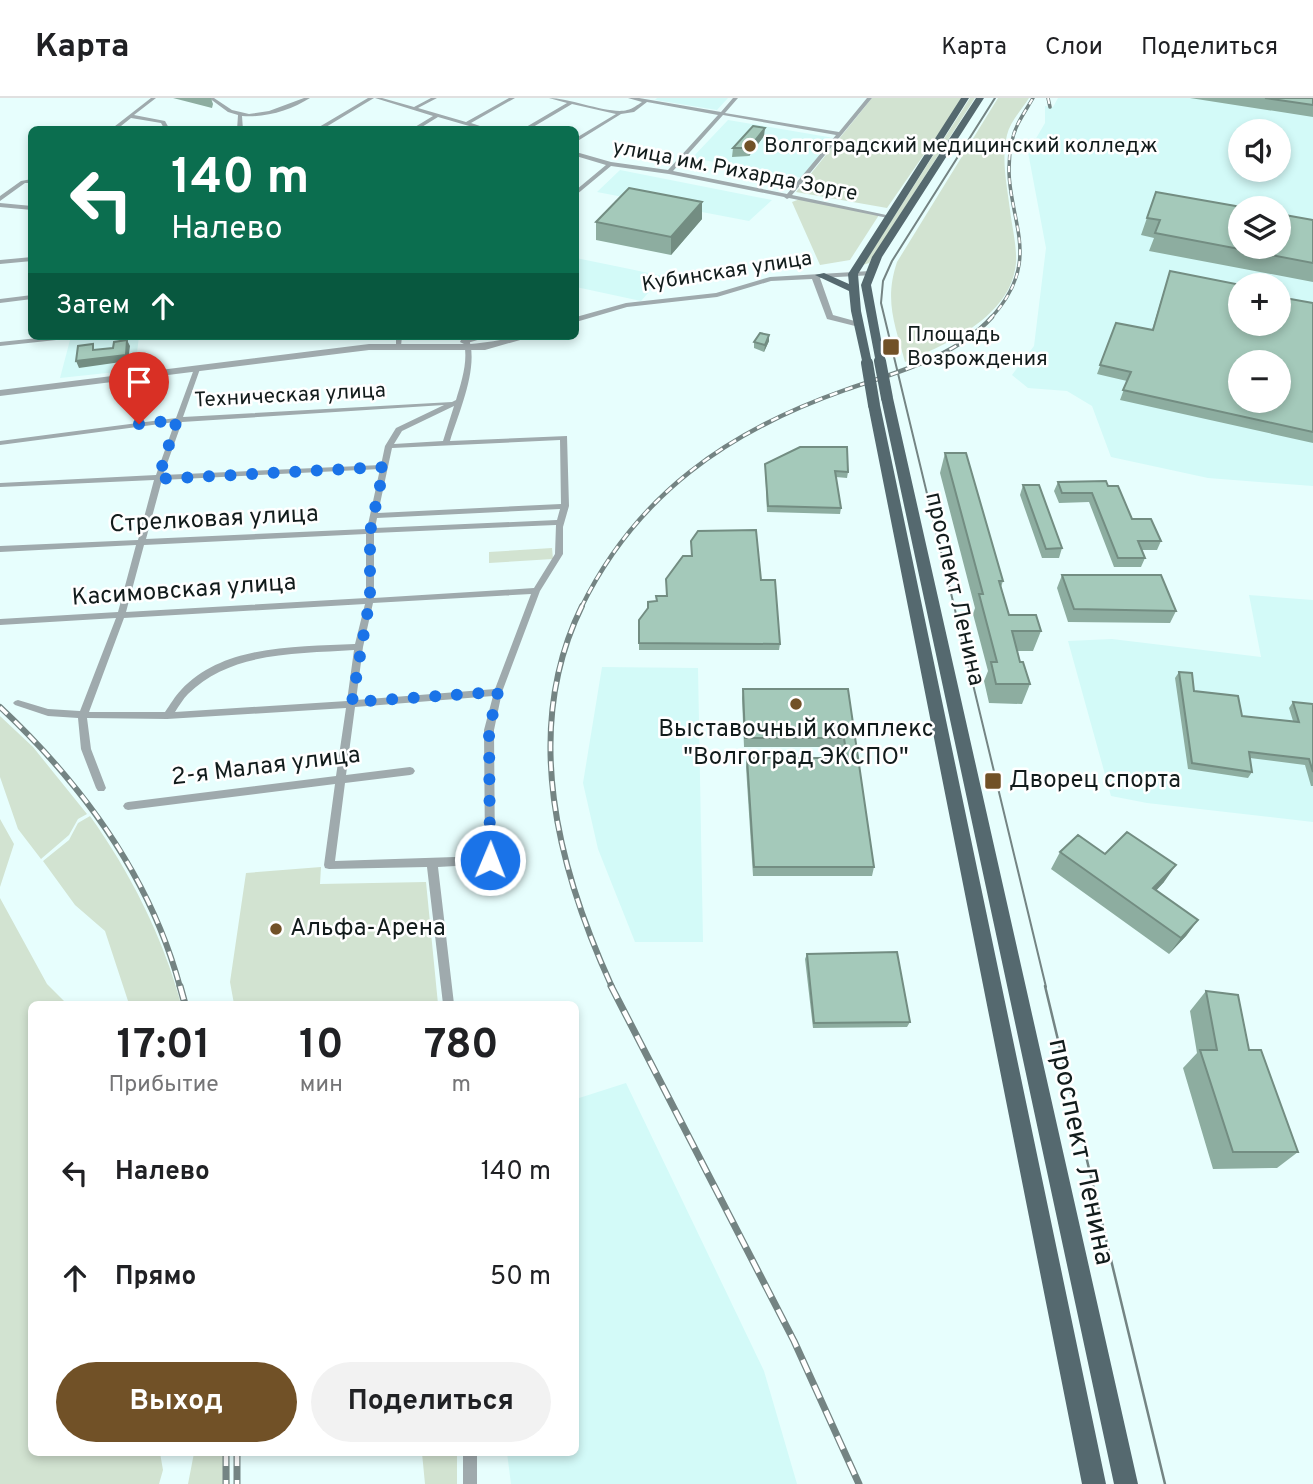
<!DOCTYPE html>
<html lang="ru">
<meta charset="utf-8">
<style>
:root{--surface:#fff;--page:#f2f2f2;--text:#202124;--muted:#757577;--line:#e0e0e0;--accent:#715127}
body{margin:0;font-family:Overpass,sans-serif;background:var(--page);color:var(--text);height:100vh;display:flex;flex-direction:column;font-size:26px;white-space:nowrap}
*{box-sizing:border-box;margin:0}
p{font-size:23px;color:var(--muted)}
.icon{flex:none;width:38px;height:38px;fill:none;stroke:currentColor;stroke-width:2;stroke-linecap:round;stroke-linejoin:round}
.map{position:relative;flex:1;overflow:hidden}
.sheet{position:absolute;left:28px;top:903px;width:551px;height:455px;display:flex;flex-direction:column;background:var(--surface);border-radius:10px;box-shadow:0 4px 10px #0003}
.sheet>*{flex:none}
.top-card{position:absolute;left:28px;top:28px;width:551px;height:214px;border-radius:10px;box-shadow:0 4px 10px #0003;background:#0b6e4f;color:#fff;overflow:hidden}
.controls{position:absolute;left:1228px;top:21px;display:grid;gap:14px}
.controls a{display:grid;place-items:center;width:63px;height:63px;border-radius:50%;background:var(--surface);box-shadow:0 4px 10px #0003;font-size:35px}
.pin{position:absolute;display:grid;place-items:center;width:60px;height:60px;color:#fff;margin:-72px -30px;border-radius:50% 50% 50% 0;rotate:-45deg;box-shadow:0 0 7px #0007}
.pin .icon{rotate:45deg}
.me{position:absolute;width:77px;margin:-38px;rotate:1deg;stroke-linejoin:round;filter:drop-shadow(0 0 5px #0008)}
.turn{display:flex;align-items:center;gap:24px;height:147px;padding:0 28px;font-size:32px}
.turn .icon{width:91px;height:91px;stroke-width:2.5}
.turn b{display:block;font-size:49px;line-height:60px}
.then{display:flex;align-items:center;height:66px;padding:0 28px;background:#0003;gap:14px;font-size:26px}
.eta{display:flex;justify-content:space-evenly;align-items:center;height:119px;text-align:center}
.eta b{font-size:42px;font-weight:700;line-height:49px}
.action{display:flex;gap:14px;margin-top:auto;padding:14px 28px}
.action a{flex:1;height:80px;border-radius:42px;background:var(--accent);color:#fff;font-size:28px;font-weight:700;line-height:80px;text-align:center}
.action a+a{background:var(--page);color:var(--text)}
ul{padding:0;list-style:none}
li{display:flex;align-items:center;gap:21px;height:105px;padding:0 28px}
li div{flex:1}
li b{display:block;font-size:26px}
li em{font-style:normal}
header{display:flex;align-items:center;gap:42px;box-sizing:border-box;height:98px;padding:0 35px;background:var(--surface);border-bottom:2px solid var(--line)}
header strong{font-size:33px}
nav{display:flex;gap:38px;margin-inline-start:auto;font-size:24px}
.map>svg:first-child{display:block}
</style>
<header>
<strong>Карта</strong>
<nav><a>Карта</a><a>Слои</a><a>Поделиться</a></nav>
</header>
<div class="map">
<svg width="1313" height="1386" viewBox="0 0 1313 1386">
<rect width="100%" height="100%" fill="#e7fefd"/>
<!-- built -->
<path fill="#d3faf8" fill-rule="evenodd" d="M657,0h71l-11,12 -62,-10z
M1058,0h255v388l-105,-8 -97,-21 -19,-51 -25,-15 -39,-3 -16,-13 22,-29 12,-98 -18,-96 17,-29v-17l8,1zM1241,33h38v39h-38zM1241,110h38v39h-38zM1241,187h38v39h-38zM1241,264h38v39h-38z
M728,22l106,18 -31,40 -111,-20z
M620,72l152,30 -23,21 -152,-29z
M576,160l44,9 43,9 -22,25 -65,-14z
M107,238h32l-4,34 -75,8 10,-38z
M1249,497l64,5v222l-166,-19 -36,-7 -43,-155 44,-2 149,18z
M602,569l96,1 5,274h-68l-37,-93 -15,-66z
M626,985l138,288 33,113h-286l-4,-31 69,-1v-353z"/>
<!-- green -->
<path fill="#d2e3d1" d="M872,0h91l-76,110 -91,-16z
M970,0h5l-106,165 -6,2z
M998,0h31c-7,11 -19,24 -22,37 -6,24 0,50 3,75 2,17 7,36 6,53 -5,54 -69,81 -111,99 -10,-38 -21,-61 -8,-100z
M800,101l79,16 -29,45 -30,5 -28,-63z
M552,450l1,11 -64,4v-11z
M0,618l33,31 54,67 -9,5 -9,16 -28,24 -23,-30 -18,-52z
M90,718c40,56 73,121 91,188h-52l-24,-73 -30,-26 -32,-44 26,-21 9,-17z
M0,721l14,25 -14,43z
M321,769l-1,17 106,-2 12,122h-204l-4,-22 16,-109z
M0,800l47,86 20,20h-35v448l128,1 3,17 -4,14h-159z
M194,1355h35l1,31h-42z
M422,1355h35v31h-32z"/>
<g fill="none" stroke-linecap="round" stroke-linejoin="round">
<!-- minor -->
<path fill="#9faaad" fill-rule="evenodd" d="M151,0h5l-22,17 31,6 5,9h-5l-4,-7 -30,-5 -15,12h-6z
M209,0h5l18,12 17,4 20,-3 35,-13h6c-19,12 -44,20 -68,18l1,14h-6l1,-15 -10,-3z
M368,0h6l-53,32h-7z
M375,0h7l32,9 17,-9h6l-19,10 48,14 43,-24h6l-44,25 21,7h-9l-45,-13 -21,13h-7l23,-14z
M549,0c21,0 62,17 78,12 6,-1 10,-5 15,-8l-14,-4h11l82,14 12,-14h5l-13,15 114,19 28,-34h5l-80,97 99,21 -3,2 -99,-20 -2,1 -3,-2 -115,-23 -58,-8 -35,29v-5l30,-25 -30,-9v-4l35,10 57,8 50,-55 -71,-13 -13,10 -13,2 -45,28v-4l40,-24 -44,-10 -44,26h-7l46,-27zM723,17l113,20 -49,59 -114,-23z
M32,81v4h-7l-25,18v-5l21,-15z
M0,105l32,3v4l-32,-3z
M32,159v4l-32,3v-4z
M32,197v4l-32,4v-4z
M57,238h21l-3,2 -75,8v-4z
M396,238h6l-1,10 -5,-1z
M462,238h6c12,30 -9,75 -18,105l117,-5 2,70 -6,21v27l-23,37 -38,101 -8,38 1,130 -1,3 -4,1 -52,3 16,137h-11l-16,-137 -98,2 -4,-1 -1,-3 11,-81 -207,26 -3,-1 -2,-3 2,-3 3,-1 208,-26 10,-68 -179,11 -80,-1 4,31 15,39 -2,3h-6l-2,-3 -15,-39 -3,-31 -30,-2 -33,-11 -2,-2 2,-2 3,-1 30,9 32,2 36,-93 -116,7v-6l118,-7 18,-67 -136,7v-6l138,-6 16,-60 -154,7v-4l156,-8 19,-53 -175,23v-4l176,-23 18,-49 3,-2 3,2 -17,48 269,-15 4,-2c6,-20 14,-43 6,-64zM444,307l-48,23 -11,18 -4,19 -218,10 19,-53zM454,308l-11,35 -49,3 8,-13zM560,342l1,64 -183,9 14,-65zM380,371l-13,60 -221,10 16,-59zM560,411l-3,11 -182,8 2,-10zM556,427l-1,29 -21,34 -160,10v-65zM366,436v64l-240,14 18,-67zM531,496l-36,95 -139,11 7,-53 10,-44zM365,506l-10,40c-58,3 -131,0 -174,46 -6,6 -11,15 -16,22h-76l35,-94zM354,552l-7,51 -172,11c4,-6 8,-13 13,-18 43,-43 110,-40 166,-44zM493,598l-9,34 1,126 -150,5 10,-78 65,-8 3,-1 2,-3 -2,-3 -3,-1 -64,8 9,-68z
M463,1354h14v32h-14z"/>
<!-- tertiary -->
<path fill="#9faaad" fill-rule="evenodd" d="M870,173l4,2 -1,2 -53,3 13,37 29,8 1,2 -4,2 -32,-8 -15,-40 -41,2 -54,16 -90,10 -51,15v-5l50,-14 90,-10 54,-16z
M477,238h14l-27,8c25,0 46,-8 70,-8l-49,14h-116l-369,46v-6l369,-46h95l-4,-2 1,-2z"/>
<!-- primary -->
<path fill="#55696f" fill-rule="evenodd" d="M961,0h8l-111,176 3,37 11,52 -9,2 -12,-54 -2,-20 -34,-16 9,-2 25,11 -1,-10z
M976,0h8l-102,159 -11,28 14,76 -9,2 -15,-78 11,-28z
M887,297l6,3 245,1086h-24l-233,-1086z
M874,304l6,3 226,1079h-24l-214,-1079z"/>
<!-- tram-far1 -->
<path stroke="#748483" stroke-width="2" d="M995,0l-103,163 -9,20 -2,22 165,684"/>
<!-- tram -->
<path stroke="#748483" stroke-width="2.5" d="M1045,888l120,498"/>
<!-- rail-far3 casing -->
<g stroke="#748483" stroke-width="3.5">
<path id="rail-far3" d="M1048,0l2,9
M990,221c62,-67 6,-107 22,-178 3,-16 13,-29 21,-43"/>
</g>
<!-- rail-far2 casing -->
<g stroke="#748483" stroke-width="4.5">
<path id="rail-far2" d="M581,510c55,-113 147,-177 264,-218 49,-17 110,-32 147,-73"/>
</g>
<!-- rail-far1 casing -->
<g stroke="#748483" stroke-width="6">
<path id="rail-far1" d="M582,508c-61,124 -24,263 30,381
M0,609c83,78 150,169 180,280"/>
</g>
<!-- rail casing -->
<g stroke="#748483" stroke-width="7">
<path id="rail" d="M180,888l5,18
M611,888l183,355 65,143
M226,1354v32
M237,1354v32"/>
</g>
<!-- rail-far3 -->
<use href="#rail-far3" stroke="#fff" stroke-width="2" stroke-dasharray="6" stroke-linecap="butt"/>
<!-- rail-far2 -->
<use href="#rail-far2" stroke="#fff" stroke-width="2.5" stroke-dasharray="8" stroke-linecap="butt"/>
<!-- rail-far1 -->
<use href="#rail-far1" stroke="#fff" stroke-width="3.5" stroke-dasharray="10" stroke-linecap="butt"/>
<!-- rail -->
<use href="#rail" stroke="#fff" stroke-width="4.5" stroke-dasharray="14" stroke-linecap="butt"/>
<!-- primary-bridge -->
<path stroke="#55696f" stroke-width="12" d="M880,263l7,37
M867,265l7,42"/>
</g>
<!-- wall -->
<path fill="#8dada0" d="M173,0h38l2,6 -1,4z
M1190,0h123v19z
M764,38l-15,20 -17,1 1,-9z
M1156,94l157,28v62l-164,-31 5,-13 -13,-3z
M702,104v17l-31,36 -75,-15v-18z
M1170,173l71,53 72,-21v140l-193,-43 7,-19 -30,-7 19,-51 36,7z
M769,237v6l-5,11 -10,-4v-6z
M945,355l58,128 -2,6 8,28 32,16 -8,20h-16l3,11 10,22 -8,20 -33,-1 -5,-22 4,-10 -15,-57 2,-6 -35,-135z
M765,366l83,8 -1,6 -11,-1 5,31 -1,6 -73,-2z
M1058,384l50,4 24,33 29,22 -4,9h-15l3,8 -4,9h-27l-25,-65 -30,1 -5,-12z
M1023,387l39,63 -3,10h-17l-22,-63z
M691,443l70,39 19,64 -1,6h-140v-30l18,-19 9,-5 25,-40z
M1062,477l114,36 -6,12 -102,-1 -11,-34z
M1179,574l15,19 48,25 51,5 -4,-13 4,-6 20,2v82h-2l-6,-21 -55,-7 2,14 -4,6 -60,-9 -13,-91z
M743,591h105l26,178 -2,9h-119l-7,-109 1,-9h97l-2,-11h-98l-2,-49z
M1060,754l104,30 -8,8 42,30 -12,16 -17,18 -118,-85z
M807,856l103,68 -3,5 -94,1 -8,-69z
M1206,893l43,59 49,102 -21,16 -64,1 -30,-101 14,-15 -7,-42z"/>
<!-- shaded-wall -->
<path fill="#738d82" d="M765,30l-1,8 -15,20v-8z
M702,104v17l-31,36v-18z
M769,237v6l-5,11 1,-7z
M127,242l3,6 -2,15 -49,7 -3,-7 50,-6z
M1176,767l-12,17 -21,23 10,-17z
M1198,822l-12,16 -17,18 12,-16z"/>
<!-- building -->
<path fill="#a4c9ba" stroke="#738d82" stroke-width="2" fill-rule="evenodd" d="M1265,0h48v7z
M753,28l12,2 -16,20h-16z
M629,90l73,14 -31,35 -75,-15z
M1156,94l91,16h-6v39h38v-33l34,6v43l-158,-30 5,-13 -13,-2z
M1170,173l71,14v39h38v-27l34,6v129l-190,-42 8,-18 -31,-7 16,-42 37,7zM1241,264h38v39h-38z
M760,235l9,2 -4,10 -11,-3z
M127,242l-1,15 -50,6 2,-15 15,-2v6l20,-2 1,-6z
M800,349h47l1,25 -13,-1 6,37 -73,-2 -3,-42z
M945,355h21l37,128h-4l10,34h27l5,16h-29l8,31h3l7,22h-34l-5,-22h6l-18,-68h4z
M1106,383l2,5h10l14,33h19l10,22h-23l7,17h-27l-26,-65h-30l-4,-11z
M1023,387h16l23,63 -16,1z
M756,432l5,50h14l5,64 -141,-1v-23l9,-12v-6l9,-1 -1,-5h11l-1,-17 17,-23h9l-1,-15 7,-10z
M1062,477h99l15,36 -102,-2z
M1179,574l13,1 2,18 44,5 4,20 57,6 -6,-20 20,2v68l-4,-13 -60,-7 3,20 -60,-9z
M743,591h105l26,178h-120l-7,-109h100l-3,-20h-99z
M1127,734l49,33 -23,23 45,32 -17,18 -121,-86 18,-17 27,19z
M897,854l13,70 -96,1 -7,-69z
M1206,893l32,4 11,55h12l37,102h-65l-33,-102h17z"/>
<g fill="none" stroke-linecap="round" stroke-linejoin="round">
<!-- route -->
<path stroke="#1a73e8" stroke-width="12" stroke-dasharray="0 21.6" d="M139,326l38,-4 -19,59 226,-12 -14,65v66l-18,104 146,-10 -9,38 1,130"/>
</g>
<!-- markers -->
<g fill="#715127" stroke="#fff" stroke-width="2.5">
<circle cx="750" cy="48" r="7"/>
<rect x="882" y="240" width="18" height="18" rx="3.5"/>
<circle cx="796" cy="606" r="7"/>
<rect x="984" y="674" width="18" height="18" rx="3.5"/>
<circle cx="276" cy="831" r="7"/>
</g>
<g text-anchor="middle" dominant-baseline="central" stroke-width="5" stroke-linejoin="round" paint-order="stroke">
<!-- far-poi labels -->
<g font-size="21" fill="#121c1c" stroke="#fff" text-anchor="start">
<text x="764" y="48">Волгоградский медицинский колледж</text>
<text x="907" y="237">Площадь<tspan x="907" dy="24">Возрождения</tspan></text>
</g>
<!-- far-street labels -->
<g font-size="21" fill="#121c1c" stroke="#fff">
<text transform="translate(735 73) rotate(11)">улица им. Рихарда Зорге</text>
<text transform="translate(727 174) rotate(-9)">Кубинская улица</text>
<text transform="translate(290 298) rotate(-3)">Техническая улица</text>
</g>
<!-- street labels -->
<g font-size="24" fill="#121c1c" stroke="#fff">
<text transform="translate(214 422) rotate(-3)">Стрелковая улица</text>
<text transform="translate(954 491) rotate(77)">проспект Ленина</text>
<text transform="translate(184 493) rotate(-4)">Касимовская улица</text>
<text transform="translate(266 669) rotate(-7)">2-я Малая улица</text>
</g>
<!-- poi labels -->
<g font-size="24" fill="#121c1c" stroke="#fff" text-anchor="start">
<text x="796" y="632" text-anchor="middle">Выставочный комплекс<tspan x="796" dy="28">"Волгоград ЭКСПО"</tspan></text>
<text x="1009" y="683">Дворец спорта</text>
<text x="290" y="831">Альфа-Арена</text>
</g>
<!-- near-street labels -->
<g font-size="28" fill="#121c1c" stroke="#fff">
<text transform="translate(1080 1054) rotate(78)">проспект Ленина</text>
</g>
</g>
</svg>
<div class="controls">
<a><svg class="icon" aria-label="sound" viewBox="0 0 24 24"><path d="M4 9h4l5-4v14l-5-4H4zM17 9q2 3 0 6"/></svg></a>
<a><svg class="icon" aria-label="layers" viewBox="0 0 24 24"><path d="M12 4l9 5-9 5-9-5zM3 14l9 5 9-5"/></svg></a>
<a>+</a>
<a>−</a>
</div>
<div class="pin" style="left:139px;top:326px;background:#d93025"><svg class="icon" aria-label="arrive" viewBox="0 0 24 24"><path d="M6 21V4h12l-3 4 3 4H6"/></svg></div>
<svg class="me" style="left:490px;top:762px" viewBox="-20 -20 40 40"><circle r="17" fill="#1a73e8" stroke="#fff" stroke-width="3"/><path d="M0-11L8 9 0 5-8 9z" fill="#fff"/></svg>
<div class="top-card">
<div class="turn"><svg class="icon" aria-label="left" viewBox="0 0 24 24"><path d="M17 20v-9H6M10 6l-5 5 5 5"/></svg><div><b>140 m</b>Налево</div></div>
<div class="then">Затем<svg class="icon" aria-label="ahead" viewBox="0 0 24 24"><path d="M12 20V5M6 11l6-6 6 6"/></svg></div>
</div>
<section class="sheet">
<div class="eta">
<div><b>17:01</b><p>Прибытие</p></div>
<div><b>10</b><p>мин</p></div>
<div><b>780</b><p>m</p></div>
</div>
<ul>
<li><svg class="icon" aria-label="left" viewBox="0 0 24 24"><path d="M17 20v-9H6M10 6l-5 5 5 5"/></svg><div><b>Налево</b></div><em>140 m</em></li>
<li><svg class="icon" aria-label="ahead" viewBox="0 0 24 24"><path d="M12 20V5M6 11l6-6 6 6"/></svg><div><b>Прямо</b></div><em>50 m</em></li>
</ul>
<div class="action"><a>Выход</a><a>Поделиться</a></div>
</section>
</div>
